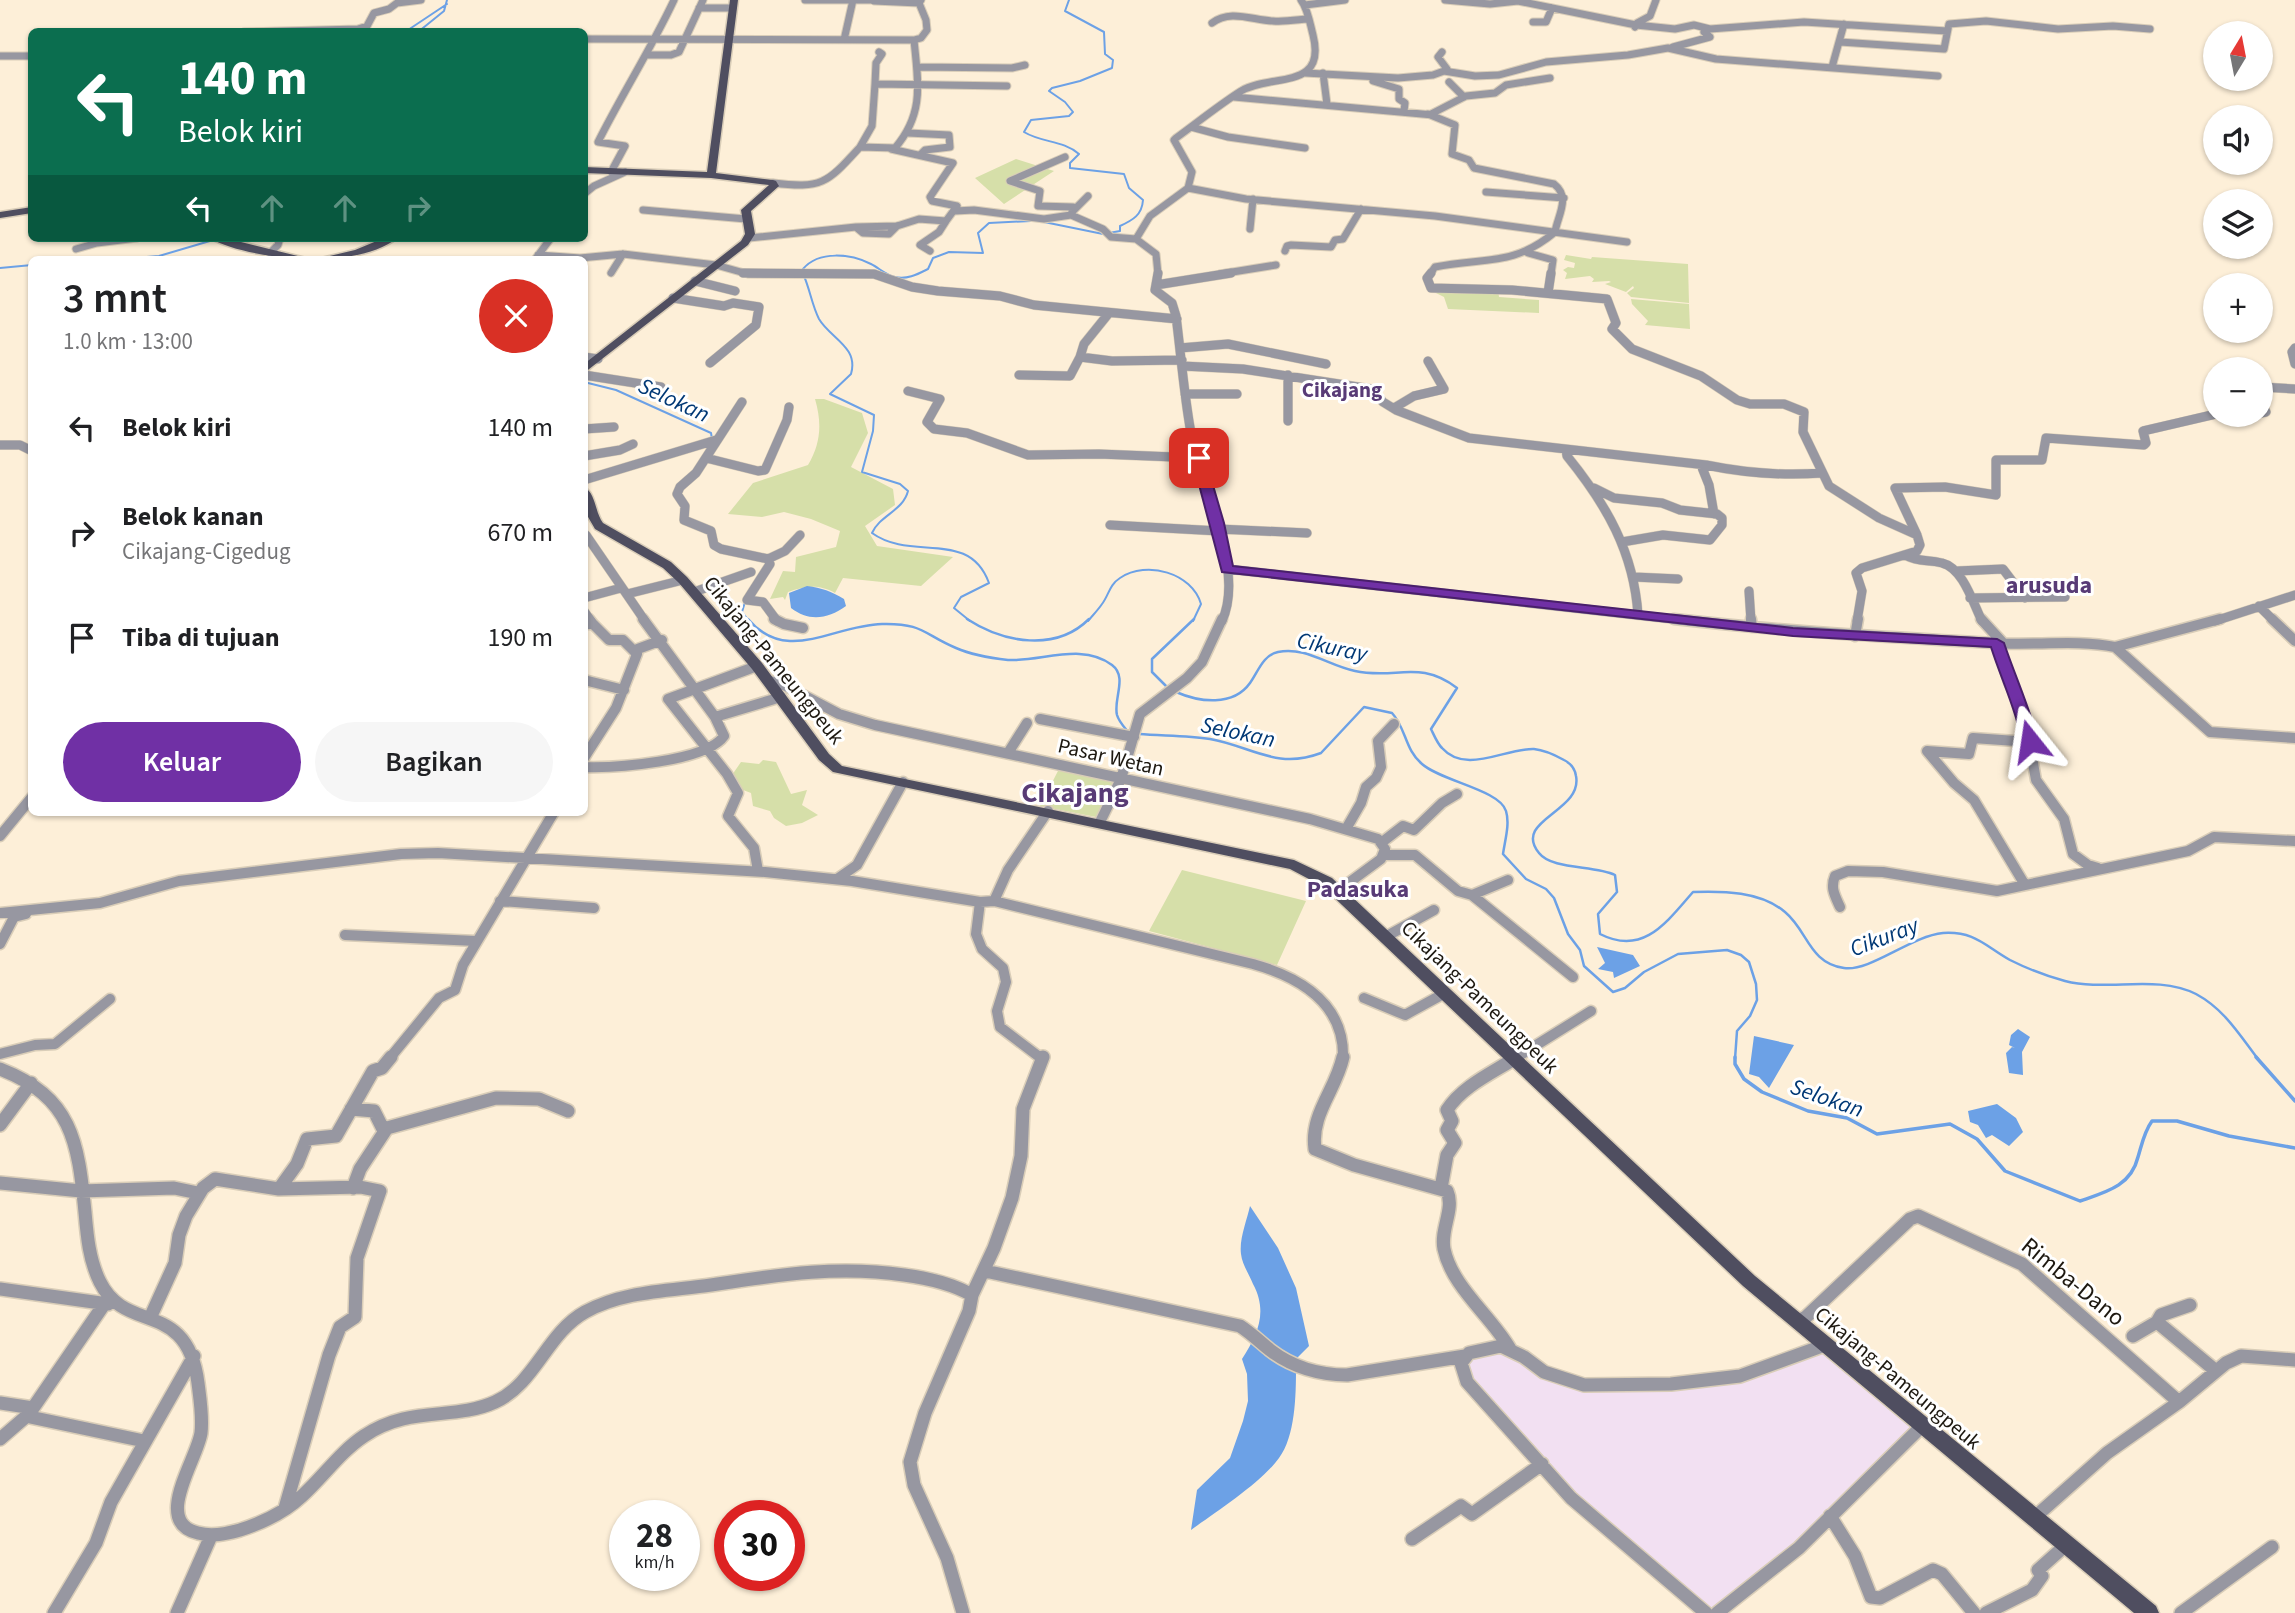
<!DOCTYPE html>
<html lang="id">
<meta charset="utf-8">
<style>
:root{--surface:#fff;--page:#f6f6f6;--text:#202124;--muted:#757577;--accent:#7030a5}
body{margin:0;font-family:"Source Sans 3",sans-serif;background:var(--page);color:var(--text);height:100vh;display:flex;flex-direction:column;font-size:26px;white-space:nowrap}
*{box-sizing:border-box;margin:0}
p{font-size:23px;color:var(--muted)}
.icon{flex:none;width:38px;height:38px;fill:none;stroke:currentColor;stroke-width:2;stroke-linecap:round;stroke-linejoin:round}
.map{position:relative;flex:1;overflow:hidden}
.details{position:absolute;left:28px;top:256px;width:560px;height:560px;display:flex;flex-direction:column;background:var(--surface);border-radius:10px;box-shadow:0 2px 5px #0004}
.details>*{flex:none}
.guide{position:absolute;left:28px;top:28px;width:560px;height:214px;border-radius:10px;box-shadow:0 2px 5px #0004;background:#0b6e4f;color:#fff;overflow:hidden}
.needle{width:46px;rotate:10deg}
.controls{position:absolute;left:2203px;top:21px;display:grid;gap:14px}
.controls a{display:grid;place-items:center;width:70px;height:70px;border-radius:50%;background:var(--surface);box-shadow:0 2px 5px #0004;font-size:35px}
.speed{position:absolute;left:609px;top:1500px;display:flex;gap:14px;font-size:35px;font-weight:700;text-align:center}
.speed>*{display:grid;place-content:center;width:91px;height:91px;border-radius:50%;background:var(--surface);box-shadow:0 2px 5px #0004;line-height:1}
.speed small{font-size:18px;font-weight:400}
.speed .limit{border:10px solid #d22;background:#fff;color:#111}
.pin{position:absolute;display:grid;place-items:center;width:60px;height:60px;color:#fff;margin:-30px;border-radius:14px;box-shadow:0 4px 10px #0006}
.me{position:absolute;width:77px;margin:-38px;rotate:345deg;stroke-linejoin:round;filter:drop-shadow(0 0 5px #0008)}
.turn{display:flex;align-items:center;gap:24px;height:147px;padding:0 35px;font-size:32px}
.turn .icon{width:91px;height:91px;stroke-width:2.5}
.turn b{display:block;font-size:49px;line-height:60px}
.lanes{display:flex;align-items:center;height:66px;padding:0 35px;background:#0003;justify-content:center;gap:35px;direction:ltr}
.lanes .off{opacity:.35}
.round{display:grid;place-items:center;flex:none;width:74px;height:74px;border-radius:37px;background:var(--page)}
.headline{display:flex;align-items:center;justify-content:space-between;height:119px;padding:0 35px}
h1{font-size:42px;font-weight:600;line-height:52px}
.cta{display:flex;gap:14px;margin-top:auto;padding:14px 35px}
.cta a{flex:1;height:80px;border-radius:42px;background:var(--accent);color:#fff;font-size:28px;font-weight:600;line-height:80px;text-align:center}
.cta a+a{background:var(--page);color:var(--text)}
ul{padding:0;list-style:none}
li{display:flex;align-items:center;gap:21px;height:105px;padding:0 35px}
li div{flex:1}
li b{display:block;font-size:26px}
li em{font-style:normal}
.map>svg:first-child{display:block}
</style>
<div class="map">
<svg width="2295" height="1613" viewBox="0 0 2295 1613">
<rect width="100%" height="100%" fill="#fdefd8"/>
<!-- commercial -->
<path fill="#f2e0f2" d="M1825,1345l97,81 -19,20 -178,161 -19,6 -135,-115 -104,-116 2,-29 32,-7 83,39 156,-9z"/>
<!-- green -->
<path fill="#d6dfa9" d="M1016,159l38,12 -50,33 -29,-26z
M1566,255l25,4 1,-2 96,7 1,39 -58,-6 -4,-4 7,-5 -1,-2 -7,6 -21,-8 6,-2 -2,-1 -17,1 2,-3 -4,-3 -25,3 2,-6 -4,-3 5,-3 6,1 1,-5 -11,-3z
M1498,290l1,7 40,3v13l-91,-4 -4,-12 -8,-4z
M1631,299l58,5 1,25 -45,-4 3,-4 -16,-17z
M815,399h9l38,14 6,20 -17,34 42,22 2,16 -30,21 12,20 76,11 -32,29 -78,-8 -8,15c-17,-9 -29,-7 -47,-1l-3,8 -2,-3 -13,2 13,-28 12,1 1,-15 40,-10 4,-16 -29,-12 -27,-7 -22,5 -34,-3 25,-31 55,-18c13,-22 14,-42 7,-66z
M763,760l13,2 15,32 16,-4 -5,15 16,10 -16,8 -16,3 -12,-8 -4,-7 -17,-5 -2,-13 -16,-6 -3,-12 9,-13 18,2z
M1059,769l55,11 -18,37 -56,-11z
M1182,870l124,31 -29,64 -128,-34z"/>
<!-- water -->
<path fill="#6ca1e6" d="M807,586c15,2 24,5 37,13l2,7c-18,13 -37,16 -55,2l-2,-15z
M1597,947l36,8 7,11 -26,12 -1,-6 -15,-3 7,-6z
M2018,1029l12,8 -8,15 1,23 -14,-2 -3,-20 6,-6 3,1 -6,-3 2,-10z
M1754,1036l40,9 -25,43 -10,-11 -10,-3z
M1997,1104l19,14 7,14 -14,14 -17,-11 -6,3 -8,-13 -8,-3 -2,-11z
M1250,1206l28,42 18,40 13,58 -13,13c0,28 1,75 -17,99 -17,24 -63,54 -88,72l6,-40 33,-32 13,-37 5,-20 -1,-27 -5,-15c16,-25 26,-47 11,-75 -4,-10 -11,-20 -12,-30 -2,-15 6,-34 9,-48z"/>
<g fill="none" stroke-linecap="round" stroke-linejoin="round">
<!-- stream-far2 -->
<path stroke="#6ca1e6" stroke-width="2" d="M1069,0l-4,11 39,21 1,22 8,6 -1,8 -32,13 -28,7 -3,3 16,11 8,10 -4,4 -38,4 -7,12c18,11 39,8 55,22l-9,9v5l54,6 5,14 14,12c-1,15 -10,20 -23,26v5l-11,2
M405,32l42,-28
M418,32l26,-21 3,-11
M1044,222l59,12
M122,259l37,-3 61,-18
M0,268l32,-3
M803,269c16,-19 48,-15 68,-5 8,4 15,11 24,13 12,3 23,-3 33,-8l5,-11 16,-6 34,1 -5,-20 11,-10 42,-2
M804,276c6,14 8,29 15,43 11,19 40,28 32,55l-21,20 44,21 -1,16 -11,41 38,12 8,7c-5,20 -28,24 -36,42 40,29 97,-5 117,50l-28,14 -7,11 16,13
M584,382l32,8 95,43 1,6
M745,602l-3,10 7,9
M1088,621c5,-6 10,-11 14,-17 7,-9 7,-19 18,-26 27,-18 72,-5 81,26l-8,17"/>
<!-- stream-far1 -->
<path stroke="#6ca1e6" stroke-width="2.5" d="M748,619c39,46 85,6 134,5 41,-1 41,10 74,24 16,7 34,10 52,12 33,2 74,-18 104,5 16,12 1,34 5,50 2,7 8,13 12,18
M967,619c37,24 89,33 122,0
M1167,687l-15,-15v-13l42,-40
M1176,692c23,10 57,15 74,-9 8,-11 13,-28 28,-31 27,-6 51,14 77,19 41,9 64,-12 102,17l-26,41c3,6 6,14 11,19 24,27 63,0 92,1 10,1 21,6 30,11 6,3 11,9 12,16 7,36 -64,44 -37,77 13,17 56,12 76,22l2,17 -19,22 2,20c43,22 66,-11 93,-42 30,-1 67,-1 92,20 23,19 24,51 59,56 26,4 67,-32 99,-35 32,-2 42,13 67,27 18,9 36,16 55,21 42,11 91,-7 131,13 28,15 43,40 62,65
M1139,734c23,2 48,1 71,5 41,7 66,31 111,14l43,-46 28,6c14,15 13,37 30,51 19,17 78,26 84,47 4,13 -1,29 -3,43l23,25 20,10 8,9 14,36 12,16 4,16 29,26 12,-4 19,-16 34,-18 49,-4 14,5 8,7 7,22 1,16 -7,16 -13,15 -2,28"/>
<!-- stream -->
<path stroke="#6ca1e6" stroke-width="3.5" d="M1735,1057v7l9,15 18,13 46,19 39,7 30,16 73,-10 27,15 28,32 75,30c26,-9 51,-15 58,-44 4,-13 6,-25 14,-36h25l52,15 66,12
M2256,1057l39,44"/>
<!-- minor-far3 casing -->
<g stroke="#d9cdb8" stroke-width="9">
<path id="minor-far3" d="M805,0h74
M1445,0l45,4 28,-3 118,24 -1,2
M874,1l45,2
M1305,5l40,-5
M699,8h34
M1533,22h13l6,-14
M1212,23c18,-14 40,-3 61,-2 11,1 23,-1 34,-2
M1637,23l13,-7 6,-16
M1636,25l39,4 19,-4 16,4 94,-7 143,9
M244,32l114,-3 9,-3 7,-13 15,-4 8,-6 24,-3
M584,39l330,1c4,42 11,73 -19,108l-35,-1c-33,36 -37,42 -87,36
M844,40l9,-40
M914,40l7,-2 6,-8 -1,-10 -7,-17 2,-3
M1840,42l104,7 5,-25 37,-3 72,8 55,-3 37,3
M1673,47l37,-10 -6,-5 2,-3
M1442,52l-4,5 9,12 -3,2
M647,55h24l8,-3 24,-52
M0,56h32
M917,67l95,1 13,-3
M1832,67l12,-43
M1305,73l93,5 35,-3 11,-4 31,5 24,-1 47,-13 82,-7 40,-7 48,11 222,17
M1323,73l4,31
M1373,81l26,8v10l6,4 -1,8
M1449,82l15,15
M875,84l1,-21 6,-9 -3,-2
M1234,97l199,18
M1428,114l27,11 -3,29 17,6 5,8 80,16c17,13 4,31 1,48 -42,35 -71,25 -120,35l-5,7
M1431,114l35,-18 29,-3 11,-8 44,-7
M1191,127l37,10 77,11
M908,133l41,2 1,12 -25,3 -4,4
M860,147l12,-21 3,-42 132,2
M1065,157l-55,24 30,10 -2,15 35,1v4
M611,172l14,-26 -27,-4c24,-48 53,-93 76,-142
M1188,188l58,11 189,17 192,26
M1188,188l4,-16 -18,-32 2,-2c22,-16 43,-33 65,-47 30,-18 86,0 72,-56 -3,-11 -5,-26 -12,-35
M1486,192l78,6
M584,194l10,-8 31,-14
M643,210l103,9
M955,211l19,-1 70,9 27,-4 32,14 8,8 25,2
M1072,212l16,-16
M857,228l6,5 26,1 8,-8
M1250,229l3,-30
M749,238l107,-11 41,-1 22,-7 27,2 11,-15 -25,-5 -2,-4 23,-34 -62,-14
M76,249l21,-6 40,-5
M930,251l-10,-6 19,-13 7,-11
M1285,251l2,-5 4,-1 40,2 4,-7 8,-1 18,-30
M270,253l8,-8 2,-7
M1528,253l25,7 -2,14
M538,255l42,3 43,-4 93,11 32,9h127
M536,258l15,-20
M611,273l12,-19
M1158,274l-2,-20 -20,-15 14,-23 38,-28
M1220,274l56,-9"/>
</g>
<!-- minor-far2 casing -->
<g stroke="#d9cdb8" stroke-width="10">
<path id="minor-far2" d="M743,273l131,1 38,13 26,4 62,5 34,9 143,14
M1158,273l-3,17 17,13 4,13c5,39 8,79 15,117 9,52 55,136 31,188
M1431,273l-4,5 4,10 81,2 95,9 9,24 -4,6 20,20 69,27 36,24 13,4h34l20,8 -1,20 26,54 50,32 38,17 3,10 -3,6 -55,17 -6,5 6,18 -5,30
M695,281l40,10
M1156,285l75,-12
M1548,293l3,-20
M673,298l51,8 9,-3 26,4 -3,18 -46,38
M1109,313l-25,31 -4,13 32,4 70,-1
M1180,348l48,-4 98,20
M2295,348l-3,4 3,12
M584,357l14,2
M1182,366l61,3 128,20 12,13 13,8 73,28 237,27c39,8 77,11 116,8
M584,375l77,12
M1019,375l51,1 10,-19
M1288,375v46
M2261,387l34,2
M908,391l32,8 -13,23 7,7 33,4 61,22 71,-1 100,4
M1185,394h52
M2261,401l5,11 -5,1
M742,402l-46,71 -16,14 -3,7 8,12 -1,14 27,11 3,14 7,4 47,10 2,5 -23,36 16,2 14,19
M1394,408l20,-12 30,-7 -16,-28
M584,429l30,-2
M0,445h20l12,6
M1566,450l1,6c39,48 67,96 71,159
M584,456l36,-6 13,-6
M706,458l52,13 7,-1 22,-50 2,-13
M1701,465l8,20 5,29
M584,480l132,-40
M1594,488l20,10 48,5 18,7 37,4 5,4v7l-12,15 -47,-5 -41,7
M1110,525l109,6
M1219,529l88,4
M586,535l59,86
M1917,535l-22,-47 50,-1 51,8v-35h46l4,-22 98,7 2,-2 -3,-12 73,-17
M1905,555c15,8 22,4 37,8 21,5 31,40 40,58
M768,559l17,-8 15,-16
M1227,569l463,52
M1957,571l46,-2 22,29
M1634,577l44,2
M1749,591l2,30
M694,592l57,-20
M627,594l56,-14
M584,598l37,-10
M1970,598l95,-1
M2259,606l15,15
M584,611l7,10
M2215,621l80,-26"/>
</g>
<!-- minor-far1 casing -->
<g stroke="#d9cdb8" stroke-width="13">
<path id="minor-far1" d="M589,619l4,5
M774,619l10,5 19,4
M1674,619c106,12 212,18 319,24 40,3 83,-4 122,4l105,-28
M1751,619l1,8
M1981,619l22,24
M2272,619l23,22
M584,624h9l16,16h14l14,14 -21,54 -32,50
M1855,636l3,-17
M1997,643l12,39 16,36 11,62 28,39 9,35 15,11 10,3
M2115,647l95,85 85,6
M635,650l27,-10
M757,666l-89,33 59,75 11,19 -10,23 26,32 4,23
M584,680l40,10
M767,680l19,6 53,28 36,11 435,94 68,20 7,10 -4,10 -42,31
M715,717l66,-20
M1040,719l94,18
M1008,753l19,-30
M584,767c30,1 122,-5 140,-31l-9,-19 -72,-98
M1048,811l-40,59 -14,31 259,63c46,13 92,39 90,95
M1100,822l21,-43 19,-65 47,-36 15,-16 20,-43
M1346,829l15,-26 5,-16 10,-9 5,-11 -3,-26 16,-17
M0,836l32,-39
M1381,843l22,-17 11,4 28,-27 15,-9
M1384,855h31l43,36 14,4 101,82
M837,879l20,-14 46,-83
M2025,885l-51,-85 -20,-17 -27,-32 42,3 4,-16 57,4
M1472,895l36,-15
M500,901l94,7
M980,902l-4,32 6,15 21,19 3,14 -9,29 3,16 42,32
M1840,907c-5,-11 -10,-19 -5,-31l13,-5 35,1 114,19 191,-40 26,-14 81,4
M0,913l100,-10 79,-22 222,-27 37,-1 327,19 87,9 128,21 14,-1
M345,935l131,6
M1387,936l47,-26
M0,944l14,-27 12,-3
M1364,998l41,17 40,-22
M0,1054l35,-9 20,-1 55,-45
M389,1059l50,-61 16,-8 8,-25 91,-153
M1514,1059l77,-48"/>
</g>
<!-- minor casing -->
<g stroke="#d9cdb8" stroke-width="16">
<path id="minor" d="M1343,1057c-7,33 -33,57 -28,92l39,16 93,26c8,18 -7,38 -3,58 8,38 47,67 66,100
M0,1069c72,28 78,72 85,143 2,23 4,48 15,70 26,53 87,16 98,101 2,16 5,34 3,50 -4,27 -49,89 -3,100 14,4 28,1 42,-3 22,-7 45,-18 62,-34 22,-20 38,-44 62,-60 46,-31 89,-15 131,-34 40,-18 52,-69 90,-90 38,-21 84,-21 126,-27 66,-10 126,-20 193,-10 23,3 47,8 68,20l-3,16 -44,102 -15,49 4,23 33,73 16,55
M351,1109l23,2 10,20
M0,1125l31,-42
M0,1183l81,8 93,-3 24,5
M353,1188l7,-19 27,-41 109,-30 43,1 29,12
M1441,1188l6,-33 8,-12 -8,-13 5,-9 -5,-11c15,-24 47,-38 70,-53
M279,1189l81,-2 20,4 -23,67 -2,59 -15,10 -11,28 -44,153
M985,1271l255,55c11,7 20,16 30,24 22,17 50,25 77,25l118,-19
M0,1289l108,15
M972,1295l22,-47 18,-50 9,-42 2,-47 20,-52
M105,1303l-74,108 -1,6 114,24
M2190,1305l-29,10 -4,7 59,49
M150,1318l25,-55 4,-28 7,-19 17,-28 12,-9 64,10 18,-25 10,-25 29,-3 37,-65 9,-3 9,-11
M1797,1322l9,-5 104,-98 8,-3 104,48 157,138
M2133,1336l24,-14
M0,1403l33,5
M0,1439l29,-25
M1830,1516l25,40 16,41 9,1 53,-28 9,4 32,39
M2035,1517l72,-64 72,-51 47,-39 15,-7 54,4
M1412,1539l49,-33 11,8 70,-50
M54,1613l42,-70 15,-41 83,-146
M177,1613l34,-77
M1706,1613l-135,-115 -104,-116 -6,-19 8,-10 32,-7 23,11 20,15 40,13 87,-1 69,-8 85,-31
M1717,1613l82,-65 123,-122
M1986,1613l46,-23 10,-14 -4,-6 29,-26
M2181,1613l91,-66"/>
</g>
<!-- major casing -->
<g stroke="#d9cdb8" stroke-width="3">
<path id="major" d="M730,0h8l-22,173 57,7 3,1 3,5 -28,25 4,23 -7,11 -164,128v-9l157,-123 4,-7 -4,-24 28,-25 -58,-7 -127,-5v-6l123,5z
M32,207v6l-32,5v-6z
M210,238h15l85,21c-26,0 -78,-7 -100,-21z
M384,238h14c-22,16 -54,21 -81,21l38,-9z
M584,487c12,6 11,26 19,36l68,39 16,15 75,86 67,91 13,12 452,94 38,18 423,398 401,330 3,7h-25l-391,-327 -421,-400 -32,-17 -457,-97 -14,-12 -67,-91 -73,-86 -16,-15 -68,-39 -11,-19z"/>
</g>
<!-- minor-far3 -->
<use href="#minor-far3" stroke="#9797a1" stroke-width="7"/>
<!-- minor-far2 -->
<use href="#minor-far2" stroke="#9797a1" stroke-width="9"/>
<!-- minor-far1 -->
<use href="#minor-far1" stroke="#9797a1" stroke-width="10"/>
<!-- minor -->
<use href="#minor" stroke="#9797a1" stroke-width="13"/>
<!-- major -->
<use href="#major" fill="#4f4e60" fill-rule="evenodd"/>
</g>
<!-- route -->
<path fill="#7030a5" stroke="#491f6b" stroke-width="2" d="M1199,454l6,4 19,65 9,43 560,62 204,11 7,4c11,33 26,65 34,98l-8,5 -8,-5c-6,-32 -21,-62 -31,-94l-198,-11 -571,-64 -30,-114z"/>
<g text-anchor="middle" dominant-baseline="central" stroke-width="6" stroke-linejoin="round" paint-order="stroke">
<!-- far-quarter labels -->
<g font-size="21" font-weight="bold" fill="#583b76" stroke="#fff">
<text x="1342" y="390">Cikajang</text>
</g>
<!-- street labels -->
<g font-size="21" fill="#1d1810" stroke="#fff">
<text transform="translate(774 660) rotate(51)">Cikajang-Pameungpeuk</text>
<text transform="translate(1111 757) rotate(13)">Pasar Wetan</text>
<text transform="translate(1480 997) rotate(44)">Cikajang-Pameungpeuk</text>
<text transform="translate(1898 1378) rotate(40)">Cikajang-Pameungpeuk</text>
</g>
<!-- water labels -->
<g font-size="23" font-style="italic" fill="#003875" stroke="#fff">
<text transform="translate(674 400) rotate(25)">Selokan</text>
<text transform="translate(1332 647) rotate(12)">Cikuray</text>
<text transform="translate(1238 732) rotate(12)">Selokan</text>
<text transform="translate(1884 937) rotate(-21)">Cikuray</text>
<text transform="translate(1827 1098) rotate(19)">Selokan</text>
</g>
<!-- quarter labels -->
<g font-size="24" font-weight="bold" fill="#583b76" stroke="#fff">
<text x="2049" y="585">arusuda</text>
<text x="1358" y="889">Padasuka</text>
</g>
<!-- near-street labels -->
<g font-size="24" fill="#1d1810" stroke="#fff">
<text transform="translate(2073 1282) rotate(39)">Rimba-Dano</text>
</g>
<!-- district labels -->
<g font-size="28" font-weight="bold" fill="#583b76" stroke="#fff">
<text x="1075" y="793">Cikajang</text>
</g>
</g>
</svg>
<div class="controls">
<a><svg class="needle" viewBox="-14 -14 28 28"><path d="M0-13l5 13h-10z" fill="#e53935"/><path d="M0 13l5-13h-10z" fill="#757577"/></svg></a>
<a><svg class="icon" aria-label="sound" viewBox="0 0 24 24"><path d="M4 9h4l5-4v14l-5-4H4zM17 9q2 3 0 6"/></svg></a>
<a><svg class="icon" aria-label="layers" viewBox="0 0 24 24"><path d="M12 4l9 5-9 5-9-5zM3 14l9 5 9-5"/></svg></a>
<a>+</a>
<a>−</a>
</div>
<div class="speed"><div>28<small>km/h</small></div><div class="limit">30</div></div>
<div class="pin" style="left:1199px;top:458px;background:#d93025"><svg class="icon" aria-label="arrive" viewBox="0 0 24 24"><path d="M6 21V4h12l-3 4 3 4H6"/></svg></div>
<svg class="me" style="left:2030px;top:741px" viewBox="-20 -20 40 40"><path d="M0-17L14 15 0 8-14 15z" fill="#7030a5" stroke="#fff" stroke-width="4"/></svg>
<div class="guide">
<div class="turn"><svg class="icon" aria-label="left" viewBox="0 0 24 24"><path d="M17 20v-9H6M10 6l-5 5 5 5"/></svg><div><b>140 m</b>Belok kiri</div></div>
<div class="lanes"><svg class="icon" aria-label="left" viewBox="0 0 24 24"><path d="M17 20v-9H6M10 6l-5 5 5 5"/></svg><svg class="icon off" aria-label="ahead" viewBox="0 0 24 24"><path d="M12 20V5M6 11l6-6 6 6"/></svg><svg class="icon off" aria-label="ahead" viewBox="0 0 24 24"><path d="M12 20V5M6 11l6-6 6 6"/></svg><svg class="icon off" aria-label="right" viewBox="0 0 24 24"><path d="M7 20v-9h11M14 6l5 5-5 5"/></svg></div>
</div>
<section class="details">
<div class="headline"><div><h1>3 mnt</h1><p>1.0 km · 13:00</p></div><a class="round" style="background:#d93025;color:#fff"><svg class="icon" aria-label="close" viewBox="0 0 24 24"><path d="M6 6l12 12M18 6L6 18"/></svg></a></div>
<ul>
<li><svg class="icon" aria-label="left" viewBox="0 0 24 24"><path d="M17 20v-9H6M10 6l-5 5 5 5"/></svg><div><b>Belok kiri</b></div><em>140 m</em></li>
<li><svg class="icon" aria-label="right" viewBox="0 0 24 24"><path d="M7 20v-9h11M14 6l5 5-5 5"/></svg><div><b>Belok kanan</b><p>Cikajang-Cigedug</p></div><em>670 m</em></li>
<li><svg class="icon" aria-label="arrive" viewBox="0 0 24 24"><path d="M6 21V4h12l-3 4 3 4H6"/></svg><div><b>Tiba di tujuan</b></div><em>190 m</em></li>
</ul>
<div class="cta"><a>Keluar</a><a>Bagikan</a></div>
</section>
</div>
